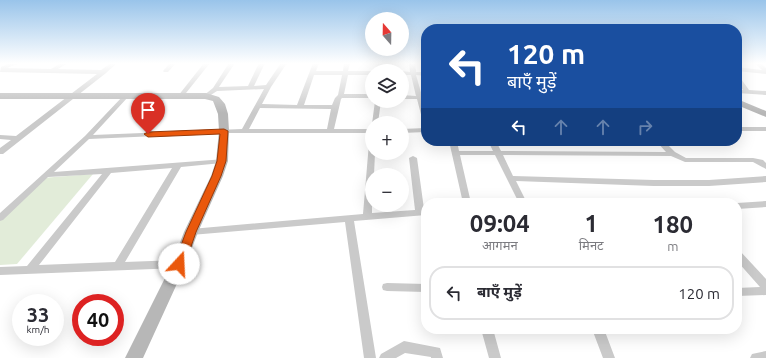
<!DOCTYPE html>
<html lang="hi">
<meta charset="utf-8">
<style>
:root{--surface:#fff;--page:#f7f7f7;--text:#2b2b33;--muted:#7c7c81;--line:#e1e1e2}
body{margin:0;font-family:Ubuntu,"Noto Sans Devanagari",sans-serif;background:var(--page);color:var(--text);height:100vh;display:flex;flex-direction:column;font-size:15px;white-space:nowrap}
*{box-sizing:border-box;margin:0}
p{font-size:13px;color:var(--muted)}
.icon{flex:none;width:22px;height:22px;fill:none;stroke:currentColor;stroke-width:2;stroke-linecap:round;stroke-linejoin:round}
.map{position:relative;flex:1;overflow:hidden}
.panel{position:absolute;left:421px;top:198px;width:321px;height:136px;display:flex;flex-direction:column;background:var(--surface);border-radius:16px;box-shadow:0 4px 16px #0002}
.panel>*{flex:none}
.hud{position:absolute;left:421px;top:24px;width:321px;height:122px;border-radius:16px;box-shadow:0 4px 16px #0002;background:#1a4fa0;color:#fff;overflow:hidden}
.needle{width:26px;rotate:340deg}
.fabs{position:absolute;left:365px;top:12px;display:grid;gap:8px}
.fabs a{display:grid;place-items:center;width:44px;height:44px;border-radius:50%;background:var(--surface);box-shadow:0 4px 16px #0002;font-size:20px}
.speed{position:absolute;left:12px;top:294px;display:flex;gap:8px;font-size:20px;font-weight:700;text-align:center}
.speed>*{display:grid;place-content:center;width:52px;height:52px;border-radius:50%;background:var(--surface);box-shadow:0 4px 16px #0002;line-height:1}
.speed small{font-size:10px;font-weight:400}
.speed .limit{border:6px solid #d22;background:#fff;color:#111}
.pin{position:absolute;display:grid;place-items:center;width:34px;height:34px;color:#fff;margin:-41px -17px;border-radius:50% 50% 50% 0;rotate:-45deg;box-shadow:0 0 4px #0007}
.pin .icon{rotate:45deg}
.me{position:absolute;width:44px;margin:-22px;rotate:20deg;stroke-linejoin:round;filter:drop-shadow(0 0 3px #0008)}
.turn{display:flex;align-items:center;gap:14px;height:84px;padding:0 20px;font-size:18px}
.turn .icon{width:52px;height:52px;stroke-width:2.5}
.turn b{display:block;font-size:28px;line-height:34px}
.lanes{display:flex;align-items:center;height:38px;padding:0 20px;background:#0003;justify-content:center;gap:20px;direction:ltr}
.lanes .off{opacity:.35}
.eta{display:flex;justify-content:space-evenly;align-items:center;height:68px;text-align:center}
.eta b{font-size:24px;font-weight:600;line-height:28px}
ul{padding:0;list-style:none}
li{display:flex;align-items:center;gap:12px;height:54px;margin:0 8px 6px;padding:0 12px;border:2px solid var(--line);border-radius:16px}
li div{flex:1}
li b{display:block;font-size:15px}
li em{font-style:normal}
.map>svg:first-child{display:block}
</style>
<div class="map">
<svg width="766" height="358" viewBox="0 0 766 358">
<rect width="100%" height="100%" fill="#fff"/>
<!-- green -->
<path fill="#e2ecd9" d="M93,174l-76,90 -17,1v-45l42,-42z"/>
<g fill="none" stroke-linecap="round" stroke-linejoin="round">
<!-- street -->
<path fill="#cacaca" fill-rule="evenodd" d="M11,63h8l-12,5 44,1 10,-6h7l-10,6 43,1 10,-7h6l-11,10 -103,81h-3v-6l11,-8 -11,-1v-4l16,1 81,-62 -97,-2 1,-5z
M170,63h6l-8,9h-4l-1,-1z
M204,63h6l-28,35h-4v-2z
M229,63h6l-16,24 29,-1 11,-23h6l-11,23 12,-1 15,-22h6l-16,24 -9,17 35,1 16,-42h6l-3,8h27l1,-8h6l-2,8h24v4h-24l-4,19h28v4h-30l-1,1 -7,30h38v4h-148l-135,6 -35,33 171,-13 1,2 -1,2h-3l-41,4 -56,95 54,-2 4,1 1,3 -1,3 -4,1 -179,7v-8l27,-1 75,-92 -54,3 -45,43 -3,1v-8l85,-77 38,-40h4l1,1 -35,38 149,-6 22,-40 -47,2 -11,7 -3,-2 10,-8zM314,75h28l-4,20 -3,3 -3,7h-28zM260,108l71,1 -4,20h-78zM172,168l-57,94 -76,3 72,-92z
M377,63h6l-1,8h-6z
M409,63h6l1,9h10v4l-10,-1 6,21h4v4h-3l3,10v14l-3,-2 -6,-23h-15v-4l14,1 -5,-21h-9v-4l8,1z
M755,63h6l5,5v6l-29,-3v-4l25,3z
M737,75l2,1 10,14 17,1v4l-29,-2v-4l6,1 -6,-9z
M375,101h6l-3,22 -6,1z
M737,127h29v4h-29z
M426,128v4l-24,1v-4z
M449,141h8l2,10h34l-5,-10h8l5,10 165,1 -10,-11h8l11,11 11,6h67l10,2 3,3v6l-13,-7h-68l-14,-6 -168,-1 10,21 141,4h55l57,-4v6l-57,4h-55l-138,-5 11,22h-8l-24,-48h-35l11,48h-8z
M369,143h3v10h3l-1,22h-2v38l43,-3 -6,-52 4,-2 4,2 7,51h2v6l-72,6 22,137h-12l-19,-136 -154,13 -3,-1 -2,-2 2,-2 3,-1 172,-15z
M766,201v6l-29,2v-6z
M737,250l3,1 26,28v16l-29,1v-8l23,-1 -23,-26z
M387,283l39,1v8l-39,-1 -4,-1 -1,-3 1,-3z
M481,329h12l8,29h-12z
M592,329h12l11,29h-12z
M404,341l36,7 3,10h-12v-1l-26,-4 -9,5h-17l2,-4z
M766,351v7h-16l2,-4z"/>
<!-- secondary -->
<path fill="#b7b7b7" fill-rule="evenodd" d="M0,93h206l13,4 6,7 3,10 1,17 -1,30 -5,15 -25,56 -12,32 -43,94h-18l47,-94 12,-32 27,-56 5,-15 3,-30 -1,-17 -5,-13 -8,-2h-205z
M737,99l29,12v6l-29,-12z"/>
</g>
<!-- sky -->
<linearGradient id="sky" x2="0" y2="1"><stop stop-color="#99c4ea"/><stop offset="0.56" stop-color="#fff"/><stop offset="1" stop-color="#fff" stop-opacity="0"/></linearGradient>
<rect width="766" height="113" fill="url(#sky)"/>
<!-- route -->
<path fill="#ea580c" stroke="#983908" d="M224,129l4,2 -2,30 -5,15 -25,56 -11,32 -2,3 -4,1 -4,-1 -1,-3 12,-32 26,-56 5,-15 3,-27 -72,3 -4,-3 4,-2z"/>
</svg>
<div class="fabs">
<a><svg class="needle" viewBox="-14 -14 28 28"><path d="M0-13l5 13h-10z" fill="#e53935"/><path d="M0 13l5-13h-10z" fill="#7c7c81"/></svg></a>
<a><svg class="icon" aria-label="layers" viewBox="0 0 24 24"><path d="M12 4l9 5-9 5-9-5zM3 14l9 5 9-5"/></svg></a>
<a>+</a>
<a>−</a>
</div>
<div class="speed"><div>33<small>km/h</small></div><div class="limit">40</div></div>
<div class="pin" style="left:148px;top:134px;background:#d93025"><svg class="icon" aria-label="arrive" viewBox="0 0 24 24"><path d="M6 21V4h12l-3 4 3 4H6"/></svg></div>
<svg class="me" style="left:179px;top:264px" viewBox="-20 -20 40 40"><circle r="19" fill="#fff"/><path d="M0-13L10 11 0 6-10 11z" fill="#ea580c"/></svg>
<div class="hud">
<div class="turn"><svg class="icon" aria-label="left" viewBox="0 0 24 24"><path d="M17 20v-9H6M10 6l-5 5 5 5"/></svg><div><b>120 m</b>बाएँ मुड़ें</div></div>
<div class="lanes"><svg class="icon" aria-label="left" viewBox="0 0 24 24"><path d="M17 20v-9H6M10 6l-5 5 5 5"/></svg><svg class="icon off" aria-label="ahead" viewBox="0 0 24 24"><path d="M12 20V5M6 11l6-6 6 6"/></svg><svg class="icon off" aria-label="ahead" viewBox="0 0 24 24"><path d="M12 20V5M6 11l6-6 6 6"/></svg><svg class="icon off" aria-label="right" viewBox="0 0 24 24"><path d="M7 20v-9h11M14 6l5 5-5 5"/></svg></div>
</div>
<section class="panel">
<div class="eta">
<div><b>09:04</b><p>आगमन</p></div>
<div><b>1</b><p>मिनट</p></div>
<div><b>180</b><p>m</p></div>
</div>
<ul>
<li><svg class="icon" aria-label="left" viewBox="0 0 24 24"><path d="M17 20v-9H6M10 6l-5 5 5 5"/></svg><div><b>बाएँ मुड़ें</b></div><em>120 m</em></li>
</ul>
</section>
</div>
